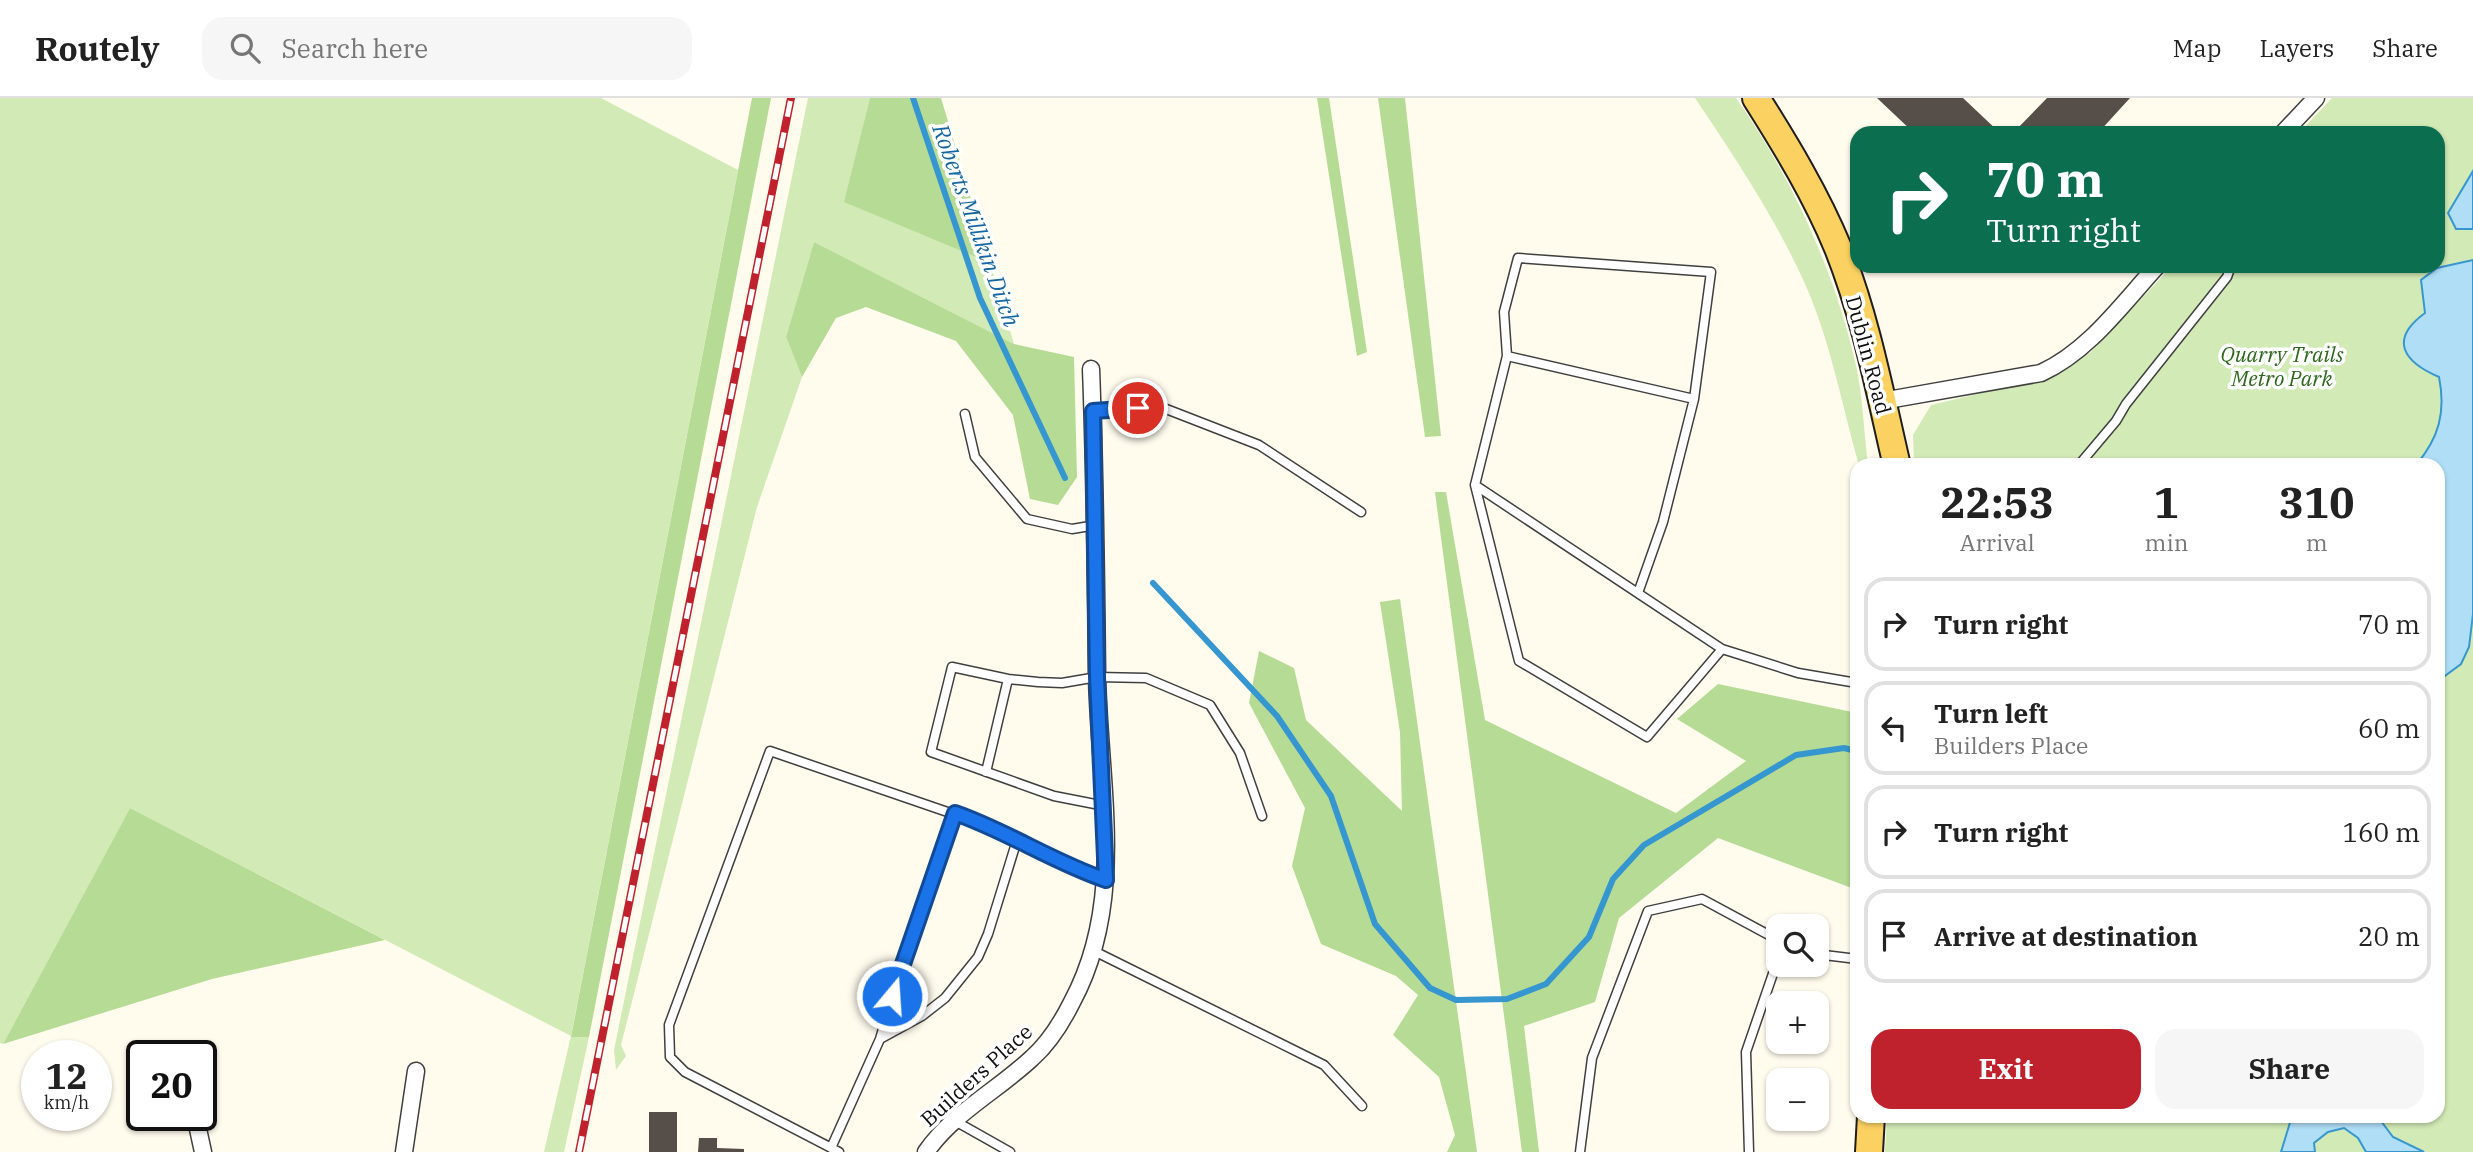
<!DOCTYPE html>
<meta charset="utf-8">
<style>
:root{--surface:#fff;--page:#f6f6f6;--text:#222;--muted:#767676;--line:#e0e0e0;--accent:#bf222d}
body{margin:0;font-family:"IBM Plex Serif",serif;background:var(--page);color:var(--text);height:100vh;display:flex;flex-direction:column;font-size:26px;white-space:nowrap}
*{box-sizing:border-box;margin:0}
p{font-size:23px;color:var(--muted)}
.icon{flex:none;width:38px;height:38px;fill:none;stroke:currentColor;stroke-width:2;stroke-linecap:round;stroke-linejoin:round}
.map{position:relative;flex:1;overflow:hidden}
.details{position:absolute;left:1850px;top:360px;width:595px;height:665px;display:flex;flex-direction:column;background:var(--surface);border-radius:21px;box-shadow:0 2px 5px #0004}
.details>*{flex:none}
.top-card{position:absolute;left:1850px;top:28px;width:595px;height:147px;border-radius:21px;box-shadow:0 2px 5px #0004;background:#0b6e4f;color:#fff;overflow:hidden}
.fabs{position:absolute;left:1766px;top:816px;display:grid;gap:14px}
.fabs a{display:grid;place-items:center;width:63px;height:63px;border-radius:14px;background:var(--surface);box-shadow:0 2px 5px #0004;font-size:35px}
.speed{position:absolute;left:21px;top:942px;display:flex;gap:14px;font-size:35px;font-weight:700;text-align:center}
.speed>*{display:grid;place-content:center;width:91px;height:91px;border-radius:50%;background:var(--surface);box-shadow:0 2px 5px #0004;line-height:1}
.speed small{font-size:18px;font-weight:400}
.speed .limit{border:4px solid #111;border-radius:10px;background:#fff;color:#111}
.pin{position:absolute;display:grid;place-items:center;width:60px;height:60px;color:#fff;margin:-30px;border:4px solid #fff;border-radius:50%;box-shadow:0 2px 7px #0007}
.me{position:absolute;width:77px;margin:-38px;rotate:18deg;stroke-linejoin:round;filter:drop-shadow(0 0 5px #0008)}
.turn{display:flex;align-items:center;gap:24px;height:147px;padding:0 21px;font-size:32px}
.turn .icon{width:91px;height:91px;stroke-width:2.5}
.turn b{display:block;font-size:49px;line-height:60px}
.eta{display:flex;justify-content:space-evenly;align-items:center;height:119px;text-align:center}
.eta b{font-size:42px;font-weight:700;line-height:49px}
.button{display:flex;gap:14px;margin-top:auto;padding:14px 21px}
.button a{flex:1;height:80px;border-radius:21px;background:var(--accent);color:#fff;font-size:28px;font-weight:700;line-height:80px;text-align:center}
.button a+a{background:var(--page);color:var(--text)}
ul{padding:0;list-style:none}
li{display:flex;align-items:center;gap:21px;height:94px;margin:0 14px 10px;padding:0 7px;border:4px solid var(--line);border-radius:21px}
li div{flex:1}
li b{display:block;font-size:26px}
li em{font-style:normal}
header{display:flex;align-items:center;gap:42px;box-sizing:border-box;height:98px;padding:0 35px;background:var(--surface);border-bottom:2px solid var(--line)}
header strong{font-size:33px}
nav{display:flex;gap:38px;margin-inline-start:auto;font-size:24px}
.search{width:490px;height:63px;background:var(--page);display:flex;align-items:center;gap:18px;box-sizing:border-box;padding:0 24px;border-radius:21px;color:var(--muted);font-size:26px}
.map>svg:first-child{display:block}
</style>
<header>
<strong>Routely</strong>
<div class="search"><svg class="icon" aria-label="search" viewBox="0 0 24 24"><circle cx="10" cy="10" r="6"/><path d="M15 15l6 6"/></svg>Search here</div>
<nav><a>Map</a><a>Layers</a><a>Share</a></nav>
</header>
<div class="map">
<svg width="2473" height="1054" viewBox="0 0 2473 1054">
<rect width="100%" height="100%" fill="#fffbed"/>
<!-- green -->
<path fill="#d2eab6" d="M0,0h601l137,72 -167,866 18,1 -25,115h-20l27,-116 -441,-228 -127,236 -3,-1z
M808,0h62l-25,104 145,61 24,81 -200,-102 -28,95 16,40 -45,130 -136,538 5,11 -10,14 -2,-20z
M1695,0h41c57,81 100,176 121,272 6,31 7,64 11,95h-9c-17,-59 -28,-122 -53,-179 -30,-67 -70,-127 -111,-188z
M2332,0h141v1054h-588l2,-35 551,-1v-650l-524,-1 -1,-30 18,-30 113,-27 47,-26 81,-86h266v-133h-139z"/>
<!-- forest -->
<path fill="#b6db95" d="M752,0h19l-182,939h-18z
M870,0h71l49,165 -146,-61z
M1317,0h12l38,254 -10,4z
M1378,0h27l36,338 -16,1z
M814,144l200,102 60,13 3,120 -19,28 -28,-6 -17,-84 -57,-74 -90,-34 -30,11 -34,59 -16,-40z
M1435,394h11l39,228 191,93 70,-52 -69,-42 41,-35 139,29v177l-139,-52 -99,80 -24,84 -71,24 15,126h-17z
M1400,501l77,553h-30l8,-17 -16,-58 -46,-42 25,-40 -22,-19 -75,-32 -29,-78 13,-58 -56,-105 10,-52 35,17 12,52 96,91 -2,-79 -20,-130z
M130,710l255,132 -173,39 -209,65z"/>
<!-- water -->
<path fill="#b0def7" stroke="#3696d0" stroke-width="2" d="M2473,73v58h-17l-8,-16z
M2473,162v354l-4,33 -8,17 -23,17v-215l-22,-1c23,-27 30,-53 23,-88 -35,-15 -51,-37 -14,-64l-4,-33 16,-12z
M2292,1018l86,1 15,20 31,15h-58l-8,-14 -14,-10 -16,4 -14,11 1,9h-34z"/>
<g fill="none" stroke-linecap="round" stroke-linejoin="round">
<!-- stream -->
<path stroke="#3696d0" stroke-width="6" d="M913,0l67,200 85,180
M1153,485l124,133 54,80 44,128 55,64 26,12 51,-1 39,-15 43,-47 24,-58 31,-34 152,-90 48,-7 12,3"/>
</g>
<!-- building -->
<path fill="#564e49" d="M1877,0h86l37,35h-86z
M2047,0h83l-32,35h-85z
M649,1014h28v40h-28z
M699,1040h18v10l27,1v3h-46z"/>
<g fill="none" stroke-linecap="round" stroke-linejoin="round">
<!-- lane casing -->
<g stroke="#404040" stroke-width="11">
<path id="lane" d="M1507,258l187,43
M1093,313l68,-4 98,38 102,67
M965,316l10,43 52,62 45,10 24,-4
M2078,368l38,-45 10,-17 101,-127 4,-11
M1475,387l44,176 128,76 75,-88
M1638,495l25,-71 31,-123 17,-127 -193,-14 -14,54 3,44 -32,129 247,164 76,24 59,10
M986,674l22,-93
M1105,708l-51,-10 -123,-44 21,-85 56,12 30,3 24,1 35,-6 49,1 64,27 30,48 22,63
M1094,853l230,114 38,41
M1816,856l41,5
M880,941l26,-88 49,-138
M955,1023l55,31
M831,1050l49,-109 42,-23 23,-18 33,-41 10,-23 29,-94
M839,1054l-154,-80 -15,-15 -1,-32 101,-274 227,78 72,38 37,13
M1580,1054l12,-94 56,-147 54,-12 76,41
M1749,1054l-3,-100 32,-93"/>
</g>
<!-- street casing -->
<g stroke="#404040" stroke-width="19">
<path id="street" d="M2283,35l33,-35
M1882,303l159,-28c48,-22 81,-69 116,-107
M195,1017l8,37
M404,1054l12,-81
M926,1054c27,-39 72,-62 106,-94 17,-15 30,-36 40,-56 55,-102 27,-217 25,-327 -1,-102 -2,-204 -6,-306"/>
</g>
<!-- primary casing -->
<g stroke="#1e1e1e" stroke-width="30">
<path id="primary" d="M1756,0c31,49 60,97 82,150 28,70 42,145 59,218
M1869,1054l2,-36"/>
</g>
<!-- lane -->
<use href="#lane" stroke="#fff" stroke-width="8"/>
<!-- street -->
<use href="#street" stroke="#fff" stroke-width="16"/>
<!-- primary -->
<use href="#primary" stroke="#fbd261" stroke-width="26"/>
<!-- rail casing -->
<g stroke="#bf222d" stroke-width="8">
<path id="rail" d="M579,1054l212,-1054"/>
</g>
<!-- rail -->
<use href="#rail" stroke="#fff" stroke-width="5" stroke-dasharray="16" stroke-linecap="butt"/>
</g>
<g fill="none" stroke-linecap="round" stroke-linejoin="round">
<!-- route casing -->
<g stroke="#114b97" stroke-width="18">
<path id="route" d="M892,898l63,-183c52,18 98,49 151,67l-9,-203 -4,-266 45,-3"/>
</g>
<!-- route -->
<use href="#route" stroke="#1a73e8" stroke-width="12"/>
</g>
<g text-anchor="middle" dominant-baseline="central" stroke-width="7" stroke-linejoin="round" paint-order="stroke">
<!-- park labels -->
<g font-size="21" font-style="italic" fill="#2d661c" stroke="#fff">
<text x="2282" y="256">Quarry Trails<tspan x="2282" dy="24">Metro Park</tspan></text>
</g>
<!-- street labels -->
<g font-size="21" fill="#0d0d0d" stroke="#fff">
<text transform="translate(1869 257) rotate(75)">Dublin Road</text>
<text transform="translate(976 977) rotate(-42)">Builders Place</text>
</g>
<!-- water labels -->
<g font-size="23" font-style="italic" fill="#1466a1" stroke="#fff">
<text transform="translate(977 127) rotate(70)">Roberts Millikin Ditch</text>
</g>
</g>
</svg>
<div class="fabs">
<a><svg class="icon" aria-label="search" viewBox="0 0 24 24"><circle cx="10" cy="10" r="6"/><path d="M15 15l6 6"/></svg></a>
<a>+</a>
<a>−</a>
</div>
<div class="speed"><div>12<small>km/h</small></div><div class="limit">20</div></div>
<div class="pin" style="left:1138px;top:310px;background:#d93025"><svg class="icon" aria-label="arrive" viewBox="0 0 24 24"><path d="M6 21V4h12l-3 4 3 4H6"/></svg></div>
<svg class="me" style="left:892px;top:898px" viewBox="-20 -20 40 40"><circle r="17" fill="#1a73e8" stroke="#fff" stroke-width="3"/><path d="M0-11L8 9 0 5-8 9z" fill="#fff"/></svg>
<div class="top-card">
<div class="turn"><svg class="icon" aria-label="right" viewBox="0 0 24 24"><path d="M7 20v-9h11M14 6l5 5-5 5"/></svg><div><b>70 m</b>Turn right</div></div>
</div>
<section class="details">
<div class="eta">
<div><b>22:53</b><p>Arrival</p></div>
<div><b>1</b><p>min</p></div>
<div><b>310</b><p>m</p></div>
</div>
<ul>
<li><svg class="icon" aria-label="right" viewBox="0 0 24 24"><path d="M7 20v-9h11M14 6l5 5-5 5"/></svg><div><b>Turn right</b></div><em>70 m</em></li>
<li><svg class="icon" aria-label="left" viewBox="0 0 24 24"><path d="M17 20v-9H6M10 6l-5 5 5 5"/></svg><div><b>Turn left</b><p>Builders Place</p></div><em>60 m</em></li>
<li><svg class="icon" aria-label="right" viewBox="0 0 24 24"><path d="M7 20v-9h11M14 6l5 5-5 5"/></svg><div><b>Turn right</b></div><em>160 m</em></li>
<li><svg class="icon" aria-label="arrive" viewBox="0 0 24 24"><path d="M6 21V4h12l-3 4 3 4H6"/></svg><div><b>Arrive at destination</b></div><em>20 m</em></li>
</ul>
<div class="button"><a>Exit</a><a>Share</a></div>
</section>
</div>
